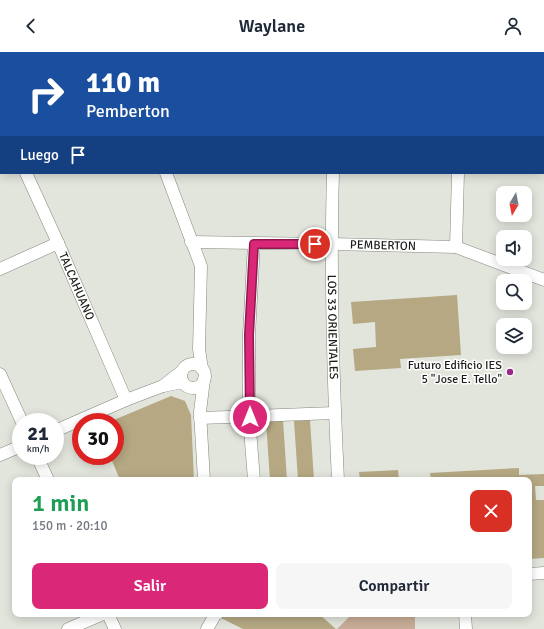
<!DOCTYPE html>
<html lang="es">
<meta charset="utf-8">
<style>
:root{--surface:#fff;--page:#f6f6f7;--text:#1f2937;--muted:#747a83;--accent:#db2777}
body{margin:0;font-family:Signika,sans-serif;background:var(--page);color:var(--text);height:100vh;display:flex;flex-direction:column;font-size:15px;white-space:nowrap}
*{box-sizing:border-box;margin:0}
p{font-size:13px;color:var(--muted)}
.icon{flex:none;width:22px;height:22px;fill:none;stroke:currentColor;stroke-width:2;stroke-linecap:round;stroke-linejoin:round}
.map{position:relative;flex:1;overflow:hidden}
.side{position:absolute;left:12px;top:425px;width:520px;height:140px;display:flex;flex-direction:column;background:var(--surface);border-radius:8px;box-shadow:0 2px 10px #0003}
.side>*{flex:none}
.guide{position:absolute;left:0px;top:0px;width:544px;height:122px;box-shadow:0 2px 10px #0003;background:#1a4fa0;color:#fff;overflow:hidden}
.needle{width:26px;rotate:190deg}
.buttons{position:absolute;left:496px;top:134px;display:grid;gap:8px}
.buttons a{display:grid;place-items:center;width:36px;height:36px;border-radius:8px;background:var(--surface);box-shadow:0 2px 10px #0003;font-size:20px}
.speed{position:absolute;left:12px;top:361px;display:flex;gap:8px;font-size:20px;font-weight:700;text-align:center}
.speed>*{display:grid;place-content:center;width:52px;height:52px;border-radius:50%;background:var(--surface);box-shadow:0 2px 10px #0003;line-height:1}
.speed small{font-size:10px;font-weight:400}
.speed .limit{border:6px solid #d22;background:#fff;color:#111}
.pin{position:absolute;display:grid;place-items:center;width:34px;height:34px;color:#fff;margin:-17px;border:2px solid #fff;border-radius:50%;box-shadow:0 1px 4px #0007}
.me{position:absolute;width:44px;margin:-22px;rotate:0deg;stroke-linejoin:round;filter:drop-shadow(0 0 3px #0008)}
.turn{display:flex;align-items:center;gap:14px;height:84px;padding:0 20px;font-size:18px}
.turn .icon{width:52px;height:52px;stroke-width:2.5}
.turn b{display:block;font-size:28px;line-height:34px}
.then{display:flex;align-items:center;height:38px;padding:0 20px;background:#0003;gap:8px;font-size:15px}
.round{display:grid;place-items:center;flex:none;width:42px;height:42px;border-radius:8px;background:var(--page)}
.head{display:flex;align-items:center;justify-content:space-between;height:68px;padding:0 20px}
h1{font-size:24px;font-weight:600;line-height:30px;color:#1e9e55}
.primary-button{display:flex;gap:8px;margin-top:auto;padding:8px 20px}
.primary-button a{flex:1;height:46px;border-radius:8px;background:var(--accent);color:#fff;font-size:16px;font-weight:600;line-height:46px;text-align:center}
.primary-button a+a{background:var(--page);color:var(--text)}
header{display:flex;justify-content:space-between;align-items:center;height:52px;padding:0 20px;background:var(--surface);font-size:18px;font-weight:600}
.map>svg:first-child{display:block}
</style>
<header><svg class="icon" aria-label="back" viewBox="0 0 24 24"><path d="M15 5l-7 7 7 7"/></svg>Waylane<svg class="icon" aria-label="person" viewBox="0 0 24 24"><circle cx="12" cy="8" r="4"/><path d="M4 21q1-7 8-7t8 7"/></svg></header>
<div class="map">
<svg width="544" height="577" viewBox="0 0 544 577">
<rect width="100%" height="100%" fill="#e2e5dc"/>
<!-- green -->
<path fill="#c7ad97" d="M106,0h262l-5,1z
M352,562h63v15h-78z"/>
<!-- building -->
<path fill="#b5a883" d="M457,243l4,60 -61,4 1,9 -46,3 -2,-22 23,-2 -1,-25 -22,2 -2,-22z
M171,344l14,5 6,14 3,65h-74l-10,-24h5v-34h-6z
M283,368l4,60h-17l-4,-59z
M310,368l4,60h-16l-4,-59z
M519,416v7l25,-1v12h-9l1,14h8v58l-15,1v-79h-98l-1,-7z
M398,418l1,10h-39l-1,-8z
M213,562h106l17,15h-93z"/>
<g fill="none" stroke-linecap="round" stroke-linejoin="round">
<!-- street casing -->
<g stroke="#84877e" stroke-width="13">
<g id="street">
<path d="M90,0l1,1"/>
<path d="M16,1l3,-1"/>
<path d="M434,1l4,-1"/>
<path d="M0,8l1,-1"/>
<path d="M0,58h1"/>
<path d="M0,70l1,1"/>
<path d="M543,105h1"/>
<path id="s1" d="M26,121l32,70 68,157"/>
<path d="M166,121l35,93 -2,83 3,20"/>
<path id="s2" d="M333,121c-3,102 0,205 5,307"/>
<path id="s3" d="M191,190l140,2 125,3 88,33"/>
<path d="M254,192l-5,91v82l5,63"/>
<path d="M456,195l2,-74"/>
<path d="M0,217l58,-26"/>
<circle cx="193" cy="324" r="12"/>
<path d="M182,319l-19,15 20,-4"/>
<path d="M0,322l22,48"/>
<path d="M204,327l-4,33 4,68"/>
<path d="M200,366l134,-5"/>
<path d="M55,379l71,-31 37,-14"/>
<path d="M0,403l21,-9"/>
<path d="M37,404l11,24"/>
<path d="M529,522l15,-1"/>
<path d="M108,562l7,15"/>
<path d="M465,562l1,15"/>
<path d="M68,577l35,-15"/>
<path d="M207,577l8,-14 2,-1"/>
</g>
</g>
<!-- street -->
<use href="#street" stroke="#fff" stroke-width="12"/>
</g>
<g fill="none" stroke-linecap="round" stroke-linejoin="round">
<!-- route casing -->
<g stroke="#8e194d" stroke-width="10">
<path id="route" d="M250,365l-1,-82 5,-91h61"/>
</g>
<!-- route -->
<use href="#route" stroke="#db2777" stroke-width="7"/>
</g>
<!-- markers -->
<circle fill="#982a8b" stroke="#fff" stroke-width="1.5" cx="510" cy="320" r="4"/>
<g text-anchor="middle" dominant-baseline="central" stroke-width="3" stroke-linejoin="round" paint-order="stroke">
<!-- street labels -->
<g font-size="12" fill="#1b1c19" stroke="#fff">
<text stroke="none"><textPath href="#s3" startOffset="192">PEMBERTON</textPath></text>
<text stroke="none"><textPath href="#s1" startOffset="124">TALCAHUANO</textPath></text>
<text stroke="none"><textPath href="#s2" startOffset="154">LOS 33 ORIENTALES</textPath></text>
</g>
<!-- poi labels -->
<g font-size="12" fill="#1b1c19" stroke="#fff" text-anchor="end">
<text x="502" y="313">Futuro Edificio IES<tspan x="502" dy="14">5 "Jose E. Tello"</tspan></text>
</g>
</g>
</svg>
<div class="buttons">
<a><svg class="needle" viewBox="-14 -14 28 28"><path d="M0-13l5 13h-10z" fill="#e53935"/><path d="M0 13l5-13h-10z" fill="#747a83"/></svg></a>
<a><svg class="icon" aria-label="sound" viewBox="0 0 24 24"><path d="M4 9h4l5-4v14l-5-4H4zM17 9q2 3 0 6"/></svg></a>
<a><svg class="icon" aria-label="search" viewBox="0 0 24 24"><circle cx="10" cy="10" r="6"/><path d="M15 15l6 6"/></svg></a>
<a><svg class="icon" aria-label="layers" viewBox="0 0 24 24"><path d="M12 4l9 5-9 5-9-5zM3 14l9 5 9-5"/></svg></a>
</div>
<div class="speed"><div>21<small>km/h</small></div><div class="limit">30</div></div>
<div class="pin" style="left:315px;top:192px;background:#d93025"><svg class="icon" aria-label="arrive" viewBox="0 0 24 24"><path d="M6 21V4h12l-3 4 3 4H6"/></svg></div>
<svg class="me" style="left:250px;top:365px" viewBox="-20 -20 40 40"><circle r="17" fill="#db2777" stroke="#fff" stroke-width="3"/><path d="M0-11L8 9 0 5-8 9z" fill="#fff"/></svg>
<div class="guide">
<div class="turn"><svg class="icon" aria-label="right" viewBox="0 0 24 24"><path d="M7 20v-9h11M14 6l5 5-5 5"/></svg><div><b>110 m</b>Pemberton</div></div>
<div class="then">Luego<svg class="icon" aria-label="arrive" viewBox="0 0 24 24"><path d="M6 21V4h12l-3 4 3 4H6"/></svg></div>
</div>
<section class="side">
<div class="head"><div><h1>1 min</h1><p>150 m · 20:10</p></div><a class="round" style="background:#d93025;color:#fff"><svg class="icon" aria-label="close" viewBox="0 0 24 24"><path d="M6 6l12 12M18 6L6 18"/></svg></a></div>
<div class="primary-button"><a>Salir</a><a>Compartir</a></div>
</section>
</div>
